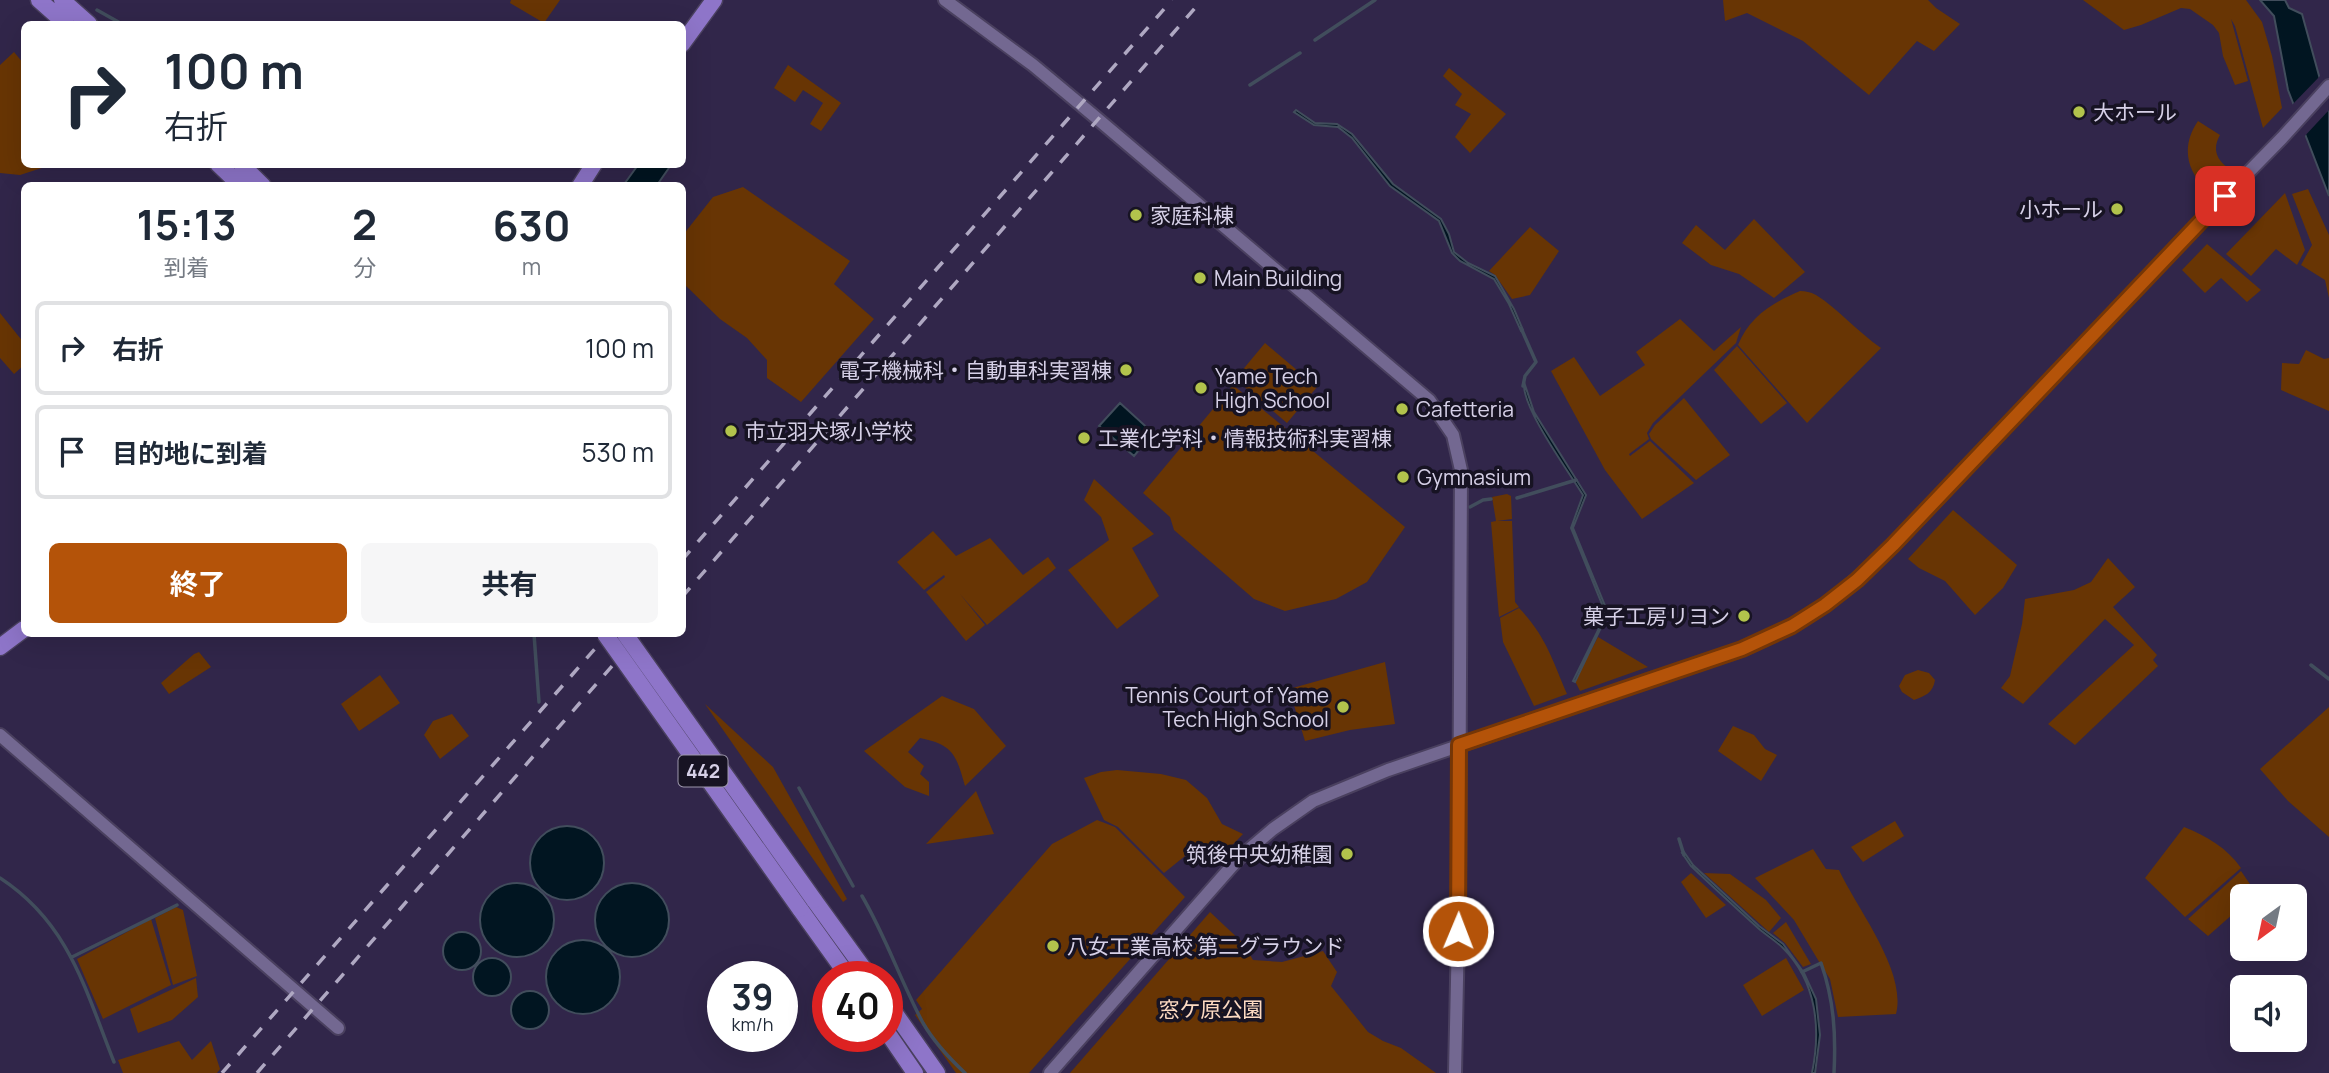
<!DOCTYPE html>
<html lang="ja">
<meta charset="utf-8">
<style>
:root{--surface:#fff;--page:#f6f6f7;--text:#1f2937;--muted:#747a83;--line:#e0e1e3;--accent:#b45309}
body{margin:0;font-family:Manrope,"Noto Sans JP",sans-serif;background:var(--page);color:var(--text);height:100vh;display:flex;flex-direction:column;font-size:26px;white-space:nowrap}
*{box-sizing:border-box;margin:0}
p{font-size:23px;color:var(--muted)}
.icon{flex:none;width:38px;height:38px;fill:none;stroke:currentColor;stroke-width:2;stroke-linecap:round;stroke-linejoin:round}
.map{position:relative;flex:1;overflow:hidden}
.sheet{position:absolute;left:21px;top:182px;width:665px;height:455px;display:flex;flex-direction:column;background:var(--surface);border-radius:10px;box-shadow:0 7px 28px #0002}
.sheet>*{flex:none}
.guide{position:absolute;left:21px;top:21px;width:665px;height:147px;border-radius:10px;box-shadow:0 7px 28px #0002;background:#fff;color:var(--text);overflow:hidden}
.needle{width:46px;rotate:213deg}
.buttons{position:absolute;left:2230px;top:884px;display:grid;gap:14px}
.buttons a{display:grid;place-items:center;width:77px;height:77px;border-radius:10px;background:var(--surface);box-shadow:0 7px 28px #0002;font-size:35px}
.speed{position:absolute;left:707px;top:961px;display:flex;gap:14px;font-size:35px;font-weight:700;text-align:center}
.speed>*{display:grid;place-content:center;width:91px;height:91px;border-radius:50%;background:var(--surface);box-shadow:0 7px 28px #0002;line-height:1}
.speed small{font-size:18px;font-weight:400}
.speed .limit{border:10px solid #d22;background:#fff;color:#111}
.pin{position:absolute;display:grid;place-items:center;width:60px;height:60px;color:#fff;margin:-30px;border-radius:14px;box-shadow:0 4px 10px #0006}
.me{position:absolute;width:77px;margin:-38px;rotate:1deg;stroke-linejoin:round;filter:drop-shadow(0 0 5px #0008)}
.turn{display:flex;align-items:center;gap:24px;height:147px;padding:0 28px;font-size:32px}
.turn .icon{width:91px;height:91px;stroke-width:2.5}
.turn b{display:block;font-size:49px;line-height:60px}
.eta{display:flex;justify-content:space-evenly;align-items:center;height:119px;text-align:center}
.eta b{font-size:42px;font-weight:700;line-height:49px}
.button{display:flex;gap:14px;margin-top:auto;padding:14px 28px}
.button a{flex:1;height:80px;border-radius:10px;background:var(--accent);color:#fff;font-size:28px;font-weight:700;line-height:80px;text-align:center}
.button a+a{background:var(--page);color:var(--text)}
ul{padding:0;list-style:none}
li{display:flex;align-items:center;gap:21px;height:94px;margin:0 14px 10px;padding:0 14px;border:4px solid var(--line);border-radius:10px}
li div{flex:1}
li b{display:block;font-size:26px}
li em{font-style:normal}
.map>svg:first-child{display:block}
</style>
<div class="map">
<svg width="2329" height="1073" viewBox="0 0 2329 1073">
<rect width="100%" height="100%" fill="#31264a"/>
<!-- green -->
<path fill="#683504" d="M511,0h49l-16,23 -34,-20z
M1723,0h205l8,8 24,16 -26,27 -17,-10 -48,54 -66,-54 -56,-28 -22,8z
M2083,0h163l16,22 10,34 10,52 -19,20 -28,-102 -4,-7 17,62 -13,4 -12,-29 -4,-23 -6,-8 -23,-16 -9,-1 -40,17 -17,5z
M14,52l10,12v100l27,1 -31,10 -20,-2v-108z
M788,65l53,38 -20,28 -11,-7 13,-21 -20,-13 -8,12 -21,-14z
M1449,68l57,46 -36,39 -15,-16 16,-23 -16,-9 7,-11 -19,-18z
M2198,121l22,14c-7,12 -5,23 7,32l-21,21c-21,-18 -24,-44 -8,-67z
M743,187l107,74 -16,23 40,35 -73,83 -34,-24v-18l-20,-22 -27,-19 -37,-36v-48l30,-38z
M2308,189l21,46v63l-4,-18 -24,-15 11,-20 -20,-51z
M2285,193l20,57 -8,15 -21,-16 -25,27 -25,-22z
M1754,219l51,53 -31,26 -35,-24 -28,-9 -29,-22 14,-18 29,25z
M1530,227l29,24 -29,44 -18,4 -17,-24 -6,-4z
M2207,244l54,46 -14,12 -26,-24 -16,15 -23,-23z
M1800,291c6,0 10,1 16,4 21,13 42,37 65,53l-74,75 -69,-78c12,-29 34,-42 62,-54z
M0,313l24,30v22l-10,9 -14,-16z
M1680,319l34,32 27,-24 -5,16 -83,80 -6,10 2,6 -20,15 1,2 20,-15 44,42 -52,36 -37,-49 -54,-99 23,-14 26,39 45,-31 -9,-13z
M1265,343l52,44 -30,36 -52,-44z
M1737,346l50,57 -26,21 -47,-54z
M2306,350l18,9 5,-1v53l-48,-21 1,-27 17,1z
M1233,385l172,142 -38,55 -31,17 -51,12 -31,-12 -80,-69 -4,-13 -27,-24z
M1684,398l46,57 -34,25 -45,-41 -2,-5 6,-9z
M1094,479l60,55 -22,14 27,48 -42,33 -49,-59 41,-30 -8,-23 -17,-17z
M1507,494l4,2 1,23 -15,2h15l3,81 4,5 -20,10 -8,-95 5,-1 -4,-24z
M1953,510l64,55 -14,23 -28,27 -30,-34 -26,-13 -11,-9z
M933,531l23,25 34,-18 33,37 25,-18 8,11 -69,57 -27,-31 25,31 -19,16 -40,-49 19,-15 -1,-2 -20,15 -27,-28z
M2108,558l27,29 -22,20 44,48 -4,5 5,6 -83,79 -27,-21 86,-79 -29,-26 -82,85 -22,-16 9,-12 12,-52 3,-25 49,-9 17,-8z
M1519,608c27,28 33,51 48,86l-33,12 -31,-64 -3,-24z
M1598,637l50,30 -68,24 -5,-10z
M199,652l12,15 -42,27 -8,-11 33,-29z
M1385,662l10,62 -45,6 -45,11 -16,-52z
M1918,670l11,3 6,7c-2,13 -10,16 -21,20l-12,-8 -3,-6 6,-11z
M380,675l20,28 -41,28 -18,-27z
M942,696l32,13 32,37 -41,40c-9,-31 -11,-41 -45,-48l-12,14 16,14 -4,8 9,8v14l-24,-9 -41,-36z
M705,704l68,63 74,132 -4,3z
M2329,707v130l-41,-36 -28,-32z
M452,714l17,22 -29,23 -16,-24 9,-14z
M1733,726l21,9 11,14 12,6 -16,26 -43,-30z
M1117,770l44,4 25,6 21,18 15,26 21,10 -27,28 -20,-15 -32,26 -46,-46 -14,-7 -20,-42 17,-6z
M976,791l18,43 -68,10z
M1097,820l18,7 70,70 -156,176h-73l-41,-58 7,-6 -6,-9 136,-156z
M1895,821l9,15 -41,26 -12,-15z
M2184,827c23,9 43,21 57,41l-56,49 -40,-39z
M1813,849l13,20 13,1c18,39 68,101 57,144l-58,3 -8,-38 -12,-19 -24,-40 -39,-42z
M2241,871l15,22 -3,3h-11v10l-34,30 -20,-17z
M1691,873l35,32 -20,13 -25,-36z
M1704,873l26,1 36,26 15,18 -12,14z
M176,907l7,3 14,66 -24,9 -18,-67z
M1210,912l33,31 10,17 29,2 41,-11 14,21 -6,14 37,46 15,9 18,7 35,25h-366z
M151,919l20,66 -68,34 -26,-60z
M1786,922l25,42 -8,3 -18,-24 -12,-10z
M1786,958l18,32 -42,26 -19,-31z
M196,978l2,19 -26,23 -34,13 -8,-24z
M179,1041l13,19 19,-19 9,28 -3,4h-94l-5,-13z"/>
<!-- water -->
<path fill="#011521" stroke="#414d5c" stroke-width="2" d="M2260,0h25l4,8 13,6 27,98v84l-41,-106 -14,-74z
M1296,110l19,13 22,1 15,10 41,50 48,35 8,15 5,18 14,11 27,13 19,33 9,21 -2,1 -12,-27 -15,-25 -34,-18 -8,-8 -13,-32 -49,-35 -38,-48 -14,-11 -24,-2 -20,-13z
M638,165v-1l33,1 -14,20h-29l-3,-2z
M1524,382l10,30 52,83 -13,33 35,85 -33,69 -2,-1 33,-67 -35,-86 12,-33c-14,-23 -62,-88 -59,-113z
M1120,403l33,30 -19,23 -35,-30z
M530 863a37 37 0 1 1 74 0a37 37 0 1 1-74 0Z
M1684,852l9,13 66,61 24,18 21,29 12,26 4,36 -5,38h-3c9,-44 5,-91 -29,-125 -7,-7 -17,-13 -25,-20 -22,-20 -45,-41 -67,-62l-9,-13z
M595 920a37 37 0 1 1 74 0a37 37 0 1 1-74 0Z
M480 920a37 37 0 1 1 74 0a37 37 0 1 1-74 0Z
M443 951a19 19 0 1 1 38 0a19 19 0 1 1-38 0Z
M546 977a37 37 0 1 1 74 0a37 37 0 1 1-74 0Z
M473 977a19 19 0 1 1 38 0a19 19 0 1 1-38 0Z
M511 1010a19 19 0 1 1 38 0a19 19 0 1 1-38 0Z"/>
<!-- pier -->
<path fill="#31264a" d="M2322,74l7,25v11l-27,29 -12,-32z"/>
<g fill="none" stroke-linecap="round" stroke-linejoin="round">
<!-- stream -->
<path stroke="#414d5c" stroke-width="3.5" d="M97,10l25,14
M1315,40l60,-40
M1250,85l50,-32
M1521,328l15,34 -11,14 -2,10
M1517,498l59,-18
M1470,507l13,-7 8,-1
M534,634l5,68
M2311,665l18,14
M799,788l54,98
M1679,839l5,16
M0,878c69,45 85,111 114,184
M862,896c24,41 39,86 61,127 11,19 26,35 42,50
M72,957l105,-52
M1802,972l19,-9c13,37 15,71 13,110"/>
<!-- tertiary casing -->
<g stroke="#4a405f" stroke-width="16">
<path id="tertiary" d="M945,0l88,65 60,50 336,285 24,35 8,35 -2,418 -4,185
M0,735l338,293
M1050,1073l189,-215 34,-29 40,-28 75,-31 354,-121c17,-7 33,-14 49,-23 39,-20 70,-51 102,-80l299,-316 90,-92 47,-52"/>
</g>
<!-- trunk casing -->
<g stroke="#4a405f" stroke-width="19">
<path id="trunk" d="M39,0l27,24
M62,0l27,24
M682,44l32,-44
M218,164l23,22
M241,164l22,22
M580,186l14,-22
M0,647l24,-18
M814,900l55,76
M800,909l48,67
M887,1002l50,71
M887,1032l28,41"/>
</g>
<!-- tertiary -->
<use href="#tertiary" stroke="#736891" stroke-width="12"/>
<!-- trunk -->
<use href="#trunk" stroke="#8e75c9" stroke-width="16"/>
<!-- rail -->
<path stroke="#afa8c2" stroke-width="3.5" stroke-dasharray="12 12" stroke-linecap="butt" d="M682,560l490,-560
M682,597l520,-597
M222,1073l386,-439
M257,1073l383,-439"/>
<!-- trunk-bridge casing -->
<g stroke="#4a405f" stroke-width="19" stroke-linecap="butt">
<path id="trunk-bridge" d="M605,634l195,275
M625,634l189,266"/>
</g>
<!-- trunk-bridge -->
<use href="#trunk-bridge" stroke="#8e75c9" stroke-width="16"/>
</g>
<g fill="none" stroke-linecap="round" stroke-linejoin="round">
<!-- route casing -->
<g stroke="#753606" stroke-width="18">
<path id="route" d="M1458,931l1,-186 283,-96 50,-23 33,-21 32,-25 36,-35 332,-349"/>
</g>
<!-- route -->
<use href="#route" stroke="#b45309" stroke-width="12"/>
</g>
<!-- markers -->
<g fill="#b2c34c" stroke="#171323" stroke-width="2.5">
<circle cx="2079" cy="112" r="7"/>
<circle cx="2117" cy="209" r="7"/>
<circle cx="1136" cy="215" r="7"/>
<circle cx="1200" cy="278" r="7"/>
<circle cx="1126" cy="370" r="7"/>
<circle cx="1201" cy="388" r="7"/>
<circle cx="1402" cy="409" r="7"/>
<circle cx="731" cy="431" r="7"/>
<circle cx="1084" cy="438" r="7"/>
<circle cx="1403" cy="477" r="7"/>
<circle cx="1744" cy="616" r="7"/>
<circle cx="1343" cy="707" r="7"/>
<circle cx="1347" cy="854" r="7"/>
<circle cx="1053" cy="946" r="7"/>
</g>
<g text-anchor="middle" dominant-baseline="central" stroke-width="7" stroke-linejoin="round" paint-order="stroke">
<!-- shield labels -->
<rect fill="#171323" stroke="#9d97ac" stroke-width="2" x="678.5" y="755.5" width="49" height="31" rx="5"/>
<g font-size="19" font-weight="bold" fill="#d6d0e7">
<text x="703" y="771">442</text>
</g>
<!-- poi labels -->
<g font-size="21" fill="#d6d0e7" stroke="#171323" text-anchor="start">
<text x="2093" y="112">大ホール</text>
<text x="2103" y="209" text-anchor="end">小ホール</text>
<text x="1150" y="215">家庭科棟</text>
<text x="1214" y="278">Main Building</text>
<text x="1112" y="370" text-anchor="end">電子機械科・自動車科実習棟</text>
<text x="1215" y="376">Yame Tech<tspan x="1215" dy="24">High School</tspan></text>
<text x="1416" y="409">Cafetteria</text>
<text x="745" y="431">市立羽犬塚小学校</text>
<text x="1098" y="438">工業化学科・情報技術科実習棟</text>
<text x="1417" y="477">Gymnasium</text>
<text x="1730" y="616" text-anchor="end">菓子工房リヨン</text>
<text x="1329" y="695" text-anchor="end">Tennis Court of Yame<tspan x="1329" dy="24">Tech High School</tspan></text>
<text x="1333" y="854" text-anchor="end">筑後中央幼稚園</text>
<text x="1067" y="946">八女工業高校 第二グラウンド</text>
</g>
<!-- park labels -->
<g font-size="21" fill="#fddac2" stroke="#171323">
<text x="1211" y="1009">窓ケ原公園</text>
</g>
</g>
</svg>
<div class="buttons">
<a><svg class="needle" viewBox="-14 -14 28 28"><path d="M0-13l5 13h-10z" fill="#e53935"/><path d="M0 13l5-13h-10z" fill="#747a83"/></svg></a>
<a><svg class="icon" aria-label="sound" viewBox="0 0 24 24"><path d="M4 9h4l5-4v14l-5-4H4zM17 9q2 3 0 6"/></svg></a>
</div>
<div class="speed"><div>39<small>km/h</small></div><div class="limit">40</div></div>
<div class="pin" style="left:2225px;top:196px;background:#d93025"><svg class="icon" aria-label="arrive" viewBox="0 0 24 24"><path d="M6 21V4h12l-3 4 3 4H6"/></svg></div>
<svg class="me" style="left:1458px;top:931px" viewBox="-20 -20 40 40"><circle r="17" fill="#b45309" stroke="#fff" stroke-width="3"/><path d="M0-11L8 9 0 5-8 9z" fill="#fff"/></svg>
<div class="guide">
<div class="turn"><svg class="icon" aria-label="right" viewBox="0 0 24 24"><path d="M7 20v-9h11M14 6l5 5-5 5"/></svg><div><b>100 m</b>右折</div></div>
</div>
<section class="sheet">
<div class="eta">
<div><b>15:13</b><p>到着</p></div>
<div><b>2</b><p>分</p></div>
<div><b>630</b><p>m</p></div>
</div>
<ul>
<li><svg class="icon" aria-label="right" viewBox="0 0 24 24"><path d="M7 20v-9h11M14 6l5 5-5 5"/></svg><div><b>右折</b></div><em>100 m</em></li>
<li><svg class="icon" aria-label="arrive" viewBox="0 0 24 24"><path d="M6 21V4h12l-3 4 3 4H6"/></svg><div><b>目的地に到着</b></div><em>530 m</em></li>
</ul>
<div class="button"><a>終了</a><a>共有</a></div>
</section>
</div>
